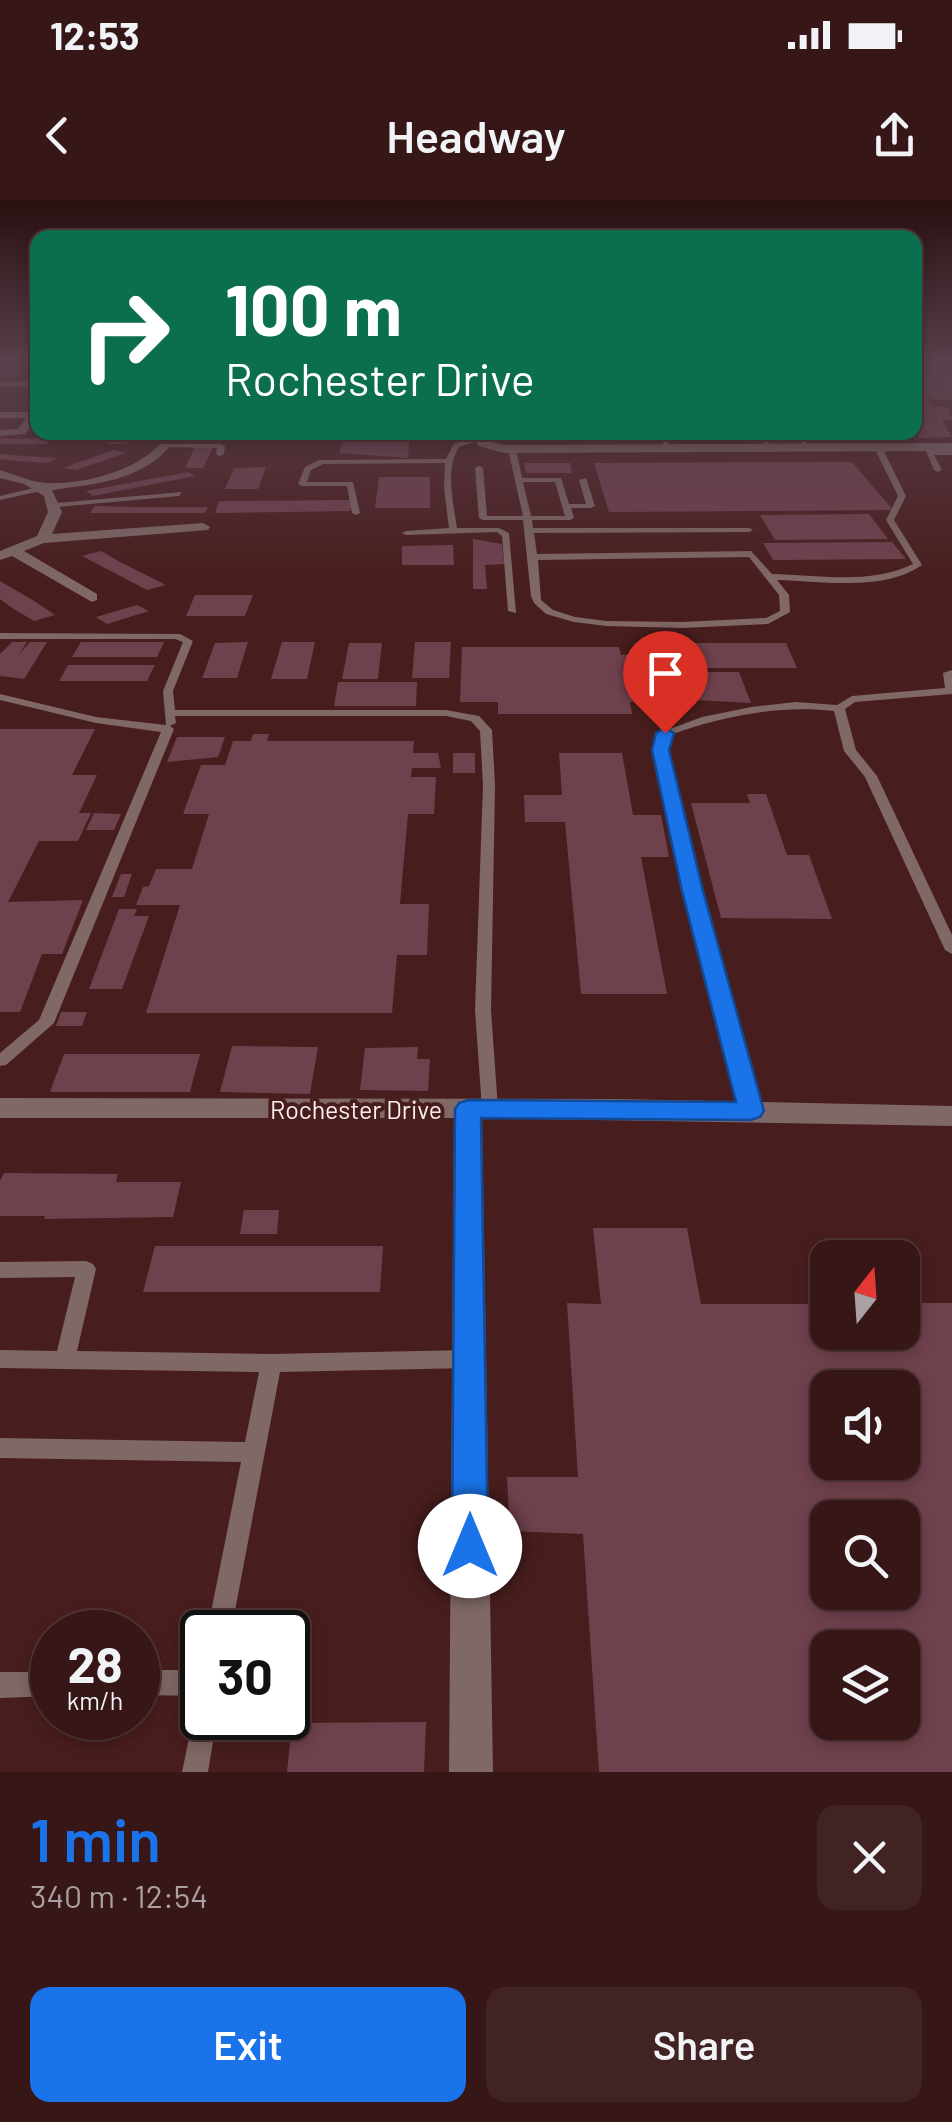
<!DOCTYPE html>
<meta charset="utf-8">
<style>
:root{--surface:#361616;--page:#412323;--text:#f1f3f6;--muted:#aa9fa1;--line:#503535;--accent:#1a73e8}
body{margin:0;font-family:Barlow,sans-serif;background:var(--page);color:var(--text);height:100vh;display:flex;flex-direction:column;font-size:38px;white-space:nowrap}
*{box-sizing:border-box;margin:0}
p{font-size:32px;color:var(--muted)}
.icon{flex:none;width:55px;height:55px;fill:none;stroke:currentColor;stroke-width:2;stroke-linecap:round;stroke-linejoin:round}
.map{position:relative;height:1572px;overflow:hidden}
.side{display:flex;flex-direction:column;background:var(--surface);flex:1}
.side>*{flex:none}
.hud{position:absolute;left:30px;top:30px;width:892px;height:210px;border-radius:20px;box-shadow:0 5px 15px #0003,0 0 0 2px var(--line);background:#0b6e4f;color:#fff;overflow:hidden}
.needle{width:65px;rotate:17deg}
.controls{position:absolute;left:810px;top:1040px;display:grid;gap:20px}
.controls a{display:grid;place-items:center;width:110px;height:110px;border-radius:20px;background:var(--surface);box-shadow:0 5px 15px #0003,0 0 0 2px var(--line);font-size:50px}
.speed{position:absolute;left:30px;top:1410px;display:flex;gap:20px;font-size:50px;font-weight:700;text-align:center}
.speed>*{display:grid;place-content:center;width:130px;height:130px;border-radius:50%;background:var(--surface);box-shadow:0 5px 15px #0003,0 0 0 2px var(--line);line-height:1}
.speed small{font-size:25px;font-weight:400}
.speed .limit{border:5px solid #111;border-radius:15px;background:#fff;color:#111}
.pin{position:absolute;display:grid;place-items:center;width:85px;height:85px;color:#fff;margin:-102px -42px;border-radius:50% 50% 50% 0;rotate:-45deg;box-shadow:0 0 10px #0007}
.pin .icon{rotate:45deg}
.me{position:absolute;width:110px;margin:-55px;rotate:0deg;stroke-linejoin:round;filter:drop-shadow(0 0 8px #0008)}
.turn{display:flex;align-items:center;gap:35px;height:210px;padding:0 30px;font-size:45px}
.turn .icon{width:130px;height:130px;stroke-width:2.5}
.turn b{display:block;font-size:70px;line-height:85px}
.round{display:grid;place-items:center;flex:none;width:105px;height:105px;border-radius:20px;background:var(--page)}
.head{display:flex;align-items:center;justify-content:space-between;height:170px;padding:0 30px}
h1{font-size:60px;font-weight:600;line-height:75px;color:var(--accent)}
.button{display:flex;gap:20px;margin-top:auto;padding:20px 30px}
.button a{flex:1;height:115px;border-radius:20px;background:var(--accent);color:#fff;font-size:40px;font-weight:600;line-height:115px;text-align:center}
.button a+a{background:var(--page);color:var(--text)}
.status{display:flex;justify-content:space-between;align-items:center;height:70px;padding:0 50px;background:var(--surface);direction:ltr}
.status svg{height:28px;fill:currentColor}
header{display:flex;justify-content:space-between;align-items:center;height:130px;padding:0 30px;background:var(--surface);font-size:45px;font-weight:600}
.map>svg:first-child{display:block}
</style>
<div class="status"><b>12:53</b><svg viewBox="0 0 49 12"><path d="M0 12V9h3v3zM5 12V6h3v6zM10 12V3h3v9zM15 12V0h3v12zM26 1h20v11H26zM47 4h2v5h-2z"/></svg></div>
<header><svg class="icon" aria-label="back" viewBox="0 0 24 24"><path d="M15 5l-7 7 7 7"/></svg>Headway<svg class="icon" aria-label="share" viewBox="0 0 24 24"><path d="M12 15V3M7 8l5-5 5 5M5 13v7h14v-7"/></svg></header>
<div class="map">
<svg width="952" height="1572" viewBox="0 0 952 1572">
<rect width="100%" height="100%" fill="#481d1d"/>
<!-- building -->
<path fill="#6f414d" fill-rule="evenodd" d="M915,162h23l8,9h6v29l-25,-1 5,8h16l4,13h-10l10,17 -33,1 -4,-7z
M116,232h20l-7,11 -20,1z
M520,232h106l11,5 -116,1z
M5,238l7,1 39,-1 -5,6h-46v-5z
M343,240l66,2 -1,16 -69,-5z
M195,247h18l-10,21h-18z
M113,250l13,3 -50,17 -13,-2z
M0,254l25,2 32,2 -9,5 -32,-2 -16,-2z
M852,262l41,48 -284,2 -15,-49z
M524,263h46l2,10h-46z
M266,267l-8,22h-33l9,-21z
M188,272l7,4 -102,20 -7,-5z
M379,277h51v31h-55z
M352,300l-2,11 -135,2 4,-12z
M95,306l39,1h74l-3,6h-115z
M869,314l19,25 -113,1 -15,-25z
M473,339l29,5 2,20 -19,1 2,24h-14z
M892,342l14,17 -133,1 -10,-17z
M453,345l1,20h-52v-19z
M101,351l19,11 46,23 -19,5 -65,-34z
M0,381l36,21 19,13 -21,6 -22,-13 -12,-9z
M195,395h58l-8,21h-59z
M137,405l12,6 -42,13 -11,-7z
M12,442h15l-8,12 11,-12h17l-23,37 -24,-3v-22z
M81,442h83l-7,15h-85z
M248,442l-11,36h-35l13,-35z
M282,442h33l-8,37h-36z
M415,442h36l-2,36h-37z
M349,443h33l-4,36h-36z
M680,443h106l11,25h-110z
M462,447h157l2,8 27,-1 11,48h-29l2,12h-134v-12h-38z
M68,465h87l-8,16h-88z
M696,472h43l12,31 -57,-3 -1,-5h10z
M338,482h79l-1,24h-82z
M0,529h95l-23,46h25l-18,38h12l-13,28h-39l-31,61 75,-2 -21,54h-20l-22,58h-20z
M253,534h16l-2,7h147l-1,12h25l3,15h-29l-1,9h25l-2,37h-26l-8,90h29l-2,51h-30l-5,58h-246l34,-108h-44l7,-18 6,-1 7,-17h36l17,-55h-26l18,-49h24l8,-24h18z
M177,537h48l-7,20 -51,5z
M453,553h22v20h-22z
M559,553h63l11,62h28l8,42h-28l26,137h-86l-16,-172h-40l-1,-27h38z
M747,594h19l21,61h22l23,64 -111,-1 -30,-115h59z
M94,613l27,1 -7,16h-28z
M121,674h11l-8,23h-12z
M119,709h18l-3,7h15l-27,73h-33z
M61,812h26l-5,14h-26z
M232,846l86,1 -8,47 -90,-2z
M418,847l-1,12h13l-2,32 -68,-1 5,-42z
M64,854h136l-10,38h-140z
M4,973l114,1 -2,8h65l-8,35 -129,2 1,-3h-45v-35z
M244,1010h35l-2,24h-37z
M593,1028h94l14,76h127v28h74v-29h50v469h-353l-16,-238 -73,-3 -3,-54h71l-11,-174 34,1zM828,1188h74v74h-74zM828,1318h74v74h-74zM828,1448h74v74h-74z
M155,1046h228l-3,46h-237z
M426,1522l-2,50h-137l5,-49z"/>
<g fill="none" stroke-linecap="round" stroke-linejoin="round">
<!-- service -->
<path fill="#7f6866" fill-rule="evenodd" d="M358,232h50l-3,2z
M656,232h7l8,17h-4z
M756,232h7l9,17h-4z
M794,232h7l9,17h-4z
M468,239l9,-1 3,2 -21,7c-14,22 -6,55 -2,81h42l10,5 7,80 -8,-2 -6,-75 -5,-4 -91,3 -4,-2 4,-2 43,-3 -5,-40 1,-25 -122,1 -12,6 -4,12h46l7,31 -4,2 -4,-2 -5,-27h-45l-4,-2 7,-17 14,-7 127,-1 8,-15z
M164,244h57l4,2 -1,8 -4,2 -4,-2 1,-6 -55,-1z
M878,245l4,2 24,49 -12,24 28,45c-39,27 -100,16 -145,15l12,15 1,17 -22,12 -86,4 -76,-2 -32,-4 -28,-8 -12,-11 -3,-7 -8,-76h-40l-4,-2 -4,-50 4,-2 4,2 4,48h36l-15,-67 4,-2 4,2 6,29h39l8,26h17l-7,-24 7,-2 9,28 -4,2h-20l3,10 -4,2h-38l1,8h216l4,2 -4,2 -215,1 3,21 214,-3 21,23c45,1 99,11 141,-10l-27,-44 12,-24 -24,-49zM523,282h32l10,34h-34zM749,357l30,38 1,16 -14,7 -84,4 -76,-1 -31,-4 -22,-7 -12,-10 -3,-40z
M926,251h26v4h-18l8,15 -4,2 -4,-2z
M42,286l3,4 -45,10v-4z
M182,292l-3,4 -122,11 -4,-2 4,-2z
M0,433l180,1 13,7 -20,50 2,19h271l33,6 13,14 3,55 -4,225 7,99 -2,4h-12l-2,-4 -7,-99 8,-225 -3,-54 -9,-10 -25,-5h-271l1,7 -6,3 4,3 -120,294 -48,42 -6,1v-13l39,-33 122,-288 -65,-9 -96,-23v-6l96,23 70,8 -3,-34 20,-49 -8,-3h-175z
M952,470v24l-97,8 -10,7 11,41 21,26 75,159v19l-7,-4 -80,-173 -21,-26 -10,-40c-56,-6 -111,5 -164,24l-4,14 33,142 60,220 -2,4h-12l-60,-224 -31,-142 5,-16 43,-16 49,-10 45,-5 41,3 15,-9 93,-8 -2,-15z
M86,1061l7,3 3,5 -19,82 194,3 198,-4 7,3 3,6 -3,6 -7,3 -189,4 -49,260h-24l34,-170 -241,-4v-20l245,4 14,-70 -259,-4v-18l57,1 18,-74 -75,1v-16z
M202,1470v26l-64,-1v-25z
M0,1472h52v24l-52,2z
M202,1506v12h15l-9,54h-26l13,-63z"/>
<!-- minor -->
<path fill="#7f6866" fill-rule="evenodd" d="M0,181h38v6h-38z
M0,212h35l3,7 -13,15 -25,2v-6l18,-1 8,-11h-26z
M160,244l10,2c-29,35 -76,38 -118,44l10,22 -10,22 151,-11 7,4 -2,3 -164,13 -20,8 73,43v6l-5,2 -80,-46 -12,4v-9l37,-15 11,-24 -4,-16 -20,-12 -24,-6v-8c14,4 33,13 47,13 38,1 87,-11 113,-39z
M0,898l615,1 337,7v20l-470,-8 11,654h-44l5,-654h-454z"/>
<!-- tertiary -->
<path fill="#7f6866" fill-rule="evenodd" d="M471,232h11l5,9 18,4 447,-2v8l-447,2 -27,-7z"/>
</g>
<!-- sky -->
<linearGradient id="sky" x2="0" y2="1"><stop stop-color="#281010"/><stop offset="0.42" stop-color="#58404c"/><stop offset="1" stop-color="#58404c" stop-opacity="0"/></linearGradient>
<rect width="952" height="382" fill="url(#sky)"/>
<!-- route -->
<path fill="#1a73e8" stroke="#114b97" stroke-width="2.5" d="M665,528l9,5 -5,17 34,141 61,220 -4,6 -9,3 -270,-2 7,428 -6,12 -12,5 -12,-5 -6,-12 3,-437 4,-6 9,-3 268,2 -54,-211 -30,-141 4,-17z"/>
<g text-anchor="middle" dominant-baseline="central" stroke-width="8" stroke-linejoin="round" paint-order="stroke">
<!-- street labels -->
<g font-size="25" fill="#fcefee" stroke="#481d1d">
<text x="356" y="909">Rochester Drive</text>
</g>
</g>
</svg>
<div class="controls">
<a><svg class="needle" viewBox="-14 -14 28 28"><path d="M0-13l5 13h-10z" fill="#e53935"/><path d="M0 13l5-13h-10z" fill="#aa9fa1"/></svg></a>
<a><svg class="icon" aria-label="sound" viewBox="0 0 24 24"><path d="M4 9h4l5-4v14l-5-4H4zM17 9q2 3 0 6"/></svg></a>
<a><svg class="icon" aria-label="search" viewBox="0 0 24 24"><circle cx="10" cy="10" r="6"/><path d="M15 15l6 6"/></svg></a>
<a><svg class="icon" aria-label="layers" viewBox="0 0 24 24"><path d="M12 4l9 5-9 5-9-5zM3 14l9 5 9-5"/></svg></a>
</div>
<div class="speed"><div>28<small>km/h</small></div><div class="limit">30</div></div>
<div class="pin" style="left:665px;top:533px;background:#d93025"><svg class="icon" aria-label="arrive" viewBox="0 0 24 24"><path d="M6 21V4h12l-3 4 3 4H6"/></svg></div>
<svg class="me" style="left:470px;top:1346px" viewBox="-20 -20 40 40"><circle r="19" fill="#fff"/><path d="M0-13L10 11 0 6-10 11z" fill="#1a73e8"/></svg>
<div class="hud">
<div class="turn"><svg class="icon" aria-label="right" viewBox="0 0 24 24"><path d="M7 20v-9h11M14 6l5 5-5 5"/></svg><div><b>100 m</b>Rochester Drive</div></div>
</div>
</div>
<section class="side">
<div class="head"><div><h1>1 min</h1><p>340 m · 12:54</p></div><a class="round"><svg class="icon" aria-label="close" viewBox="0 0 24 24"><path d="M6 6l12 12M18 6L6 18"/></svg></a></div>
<div class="button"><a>Exit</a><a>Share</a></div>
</section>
